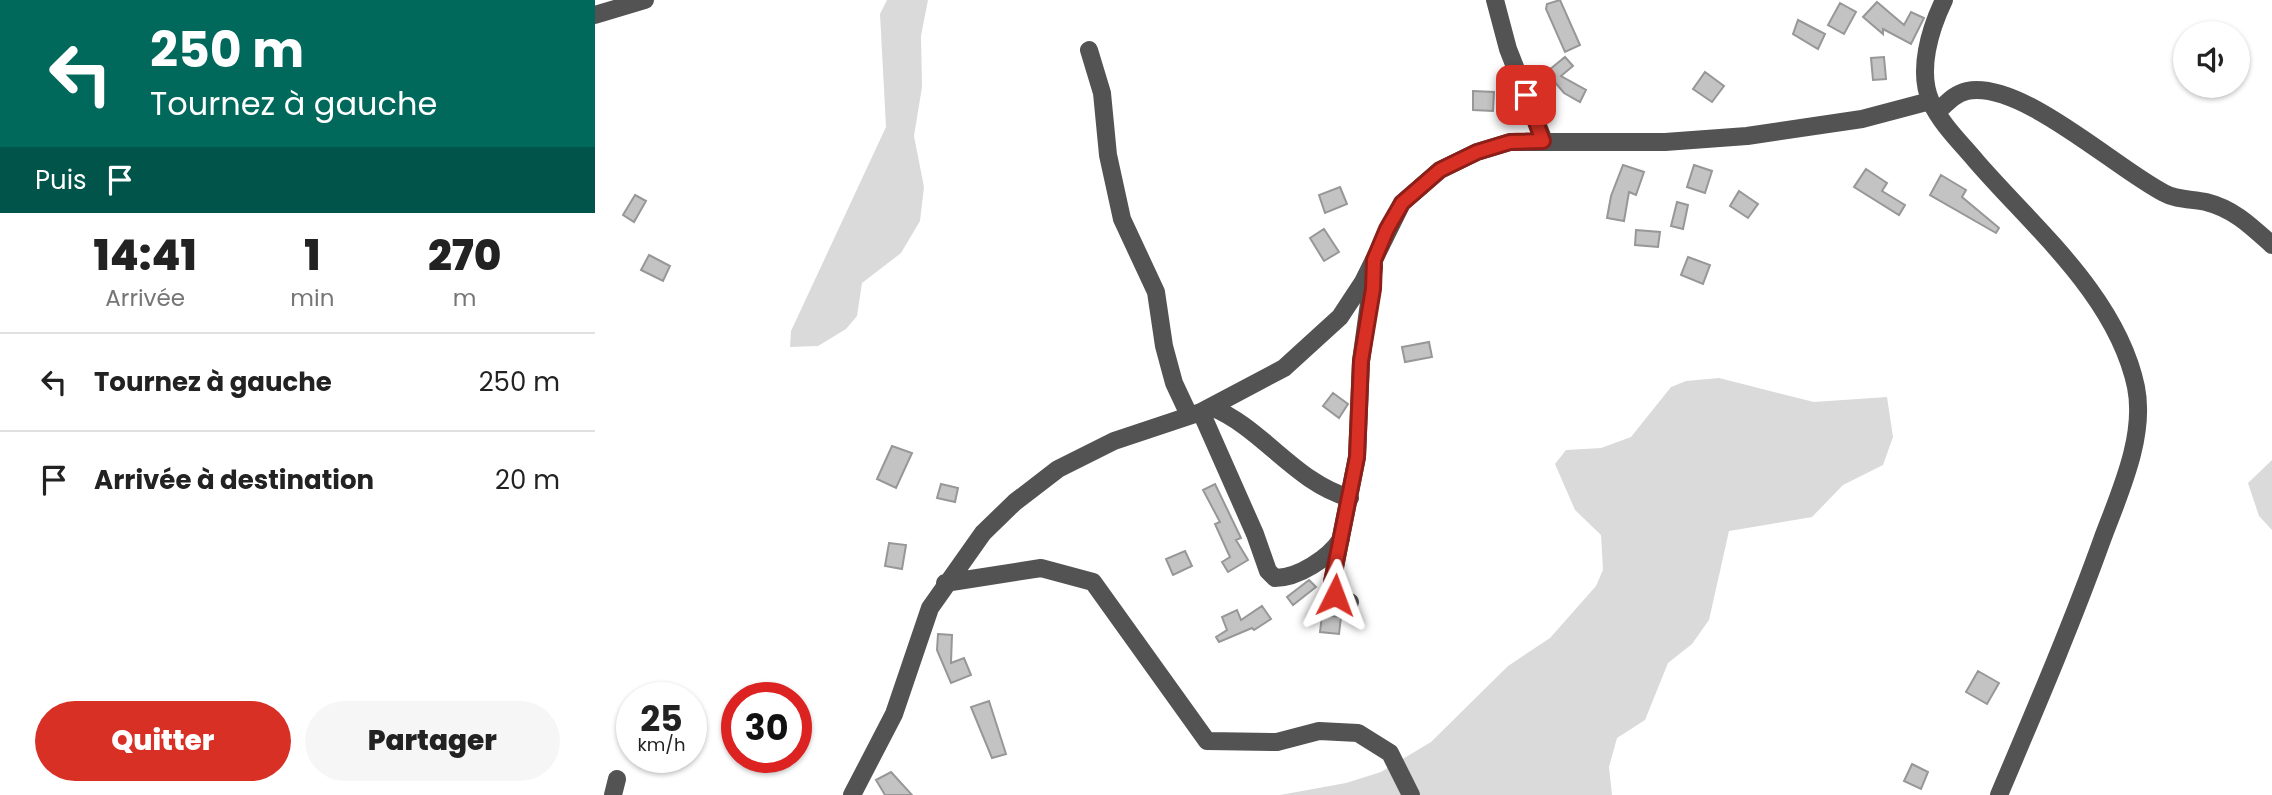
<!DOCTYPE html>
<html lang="fr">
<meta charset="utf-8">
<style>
:root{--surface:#fff;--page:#f6f6f6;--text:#222;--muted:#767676;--line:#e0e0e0;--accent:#d93025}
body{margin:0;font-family:Poppins,sans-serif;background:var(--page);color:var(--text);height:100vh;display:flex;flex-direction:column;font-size:26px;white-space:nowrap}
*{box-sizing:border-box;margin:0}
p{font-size:23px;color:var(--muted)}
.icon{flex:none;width:38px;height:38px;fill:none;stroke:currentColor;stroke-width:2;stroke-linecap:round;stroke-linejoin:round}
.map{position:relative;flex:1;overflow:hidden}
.panel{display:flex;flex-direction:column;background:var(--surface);width:595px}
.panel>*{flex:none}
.guide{background:#00695c;color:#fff;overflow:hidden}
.buttons{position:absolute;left:1578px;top:21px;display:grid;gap:14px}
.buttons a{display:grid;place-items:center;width:77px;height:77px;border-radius:50%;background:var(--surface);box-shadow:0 2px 5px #0004;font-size:35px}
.speed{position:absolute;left:21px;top:682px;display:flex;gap:14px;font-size:35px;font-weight:700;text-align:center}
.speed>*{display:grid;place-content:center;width:91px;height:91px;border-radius:50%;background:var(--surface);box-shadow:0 2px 5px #0004;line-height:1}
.speed small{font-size:18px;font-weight:400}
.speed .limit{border:10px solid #d22;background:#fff;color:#111}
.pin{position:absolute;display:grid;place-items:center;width:60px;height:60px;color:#fff;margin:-30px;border-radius:14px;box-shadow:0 4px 10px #0006}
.me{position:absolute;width:77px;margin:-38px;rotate:3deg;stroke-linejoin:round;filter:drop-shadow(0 0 5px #0008)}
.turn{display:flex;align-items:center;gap:24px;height:147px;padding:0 35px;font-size:32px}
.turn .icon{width:91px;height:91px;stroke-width:2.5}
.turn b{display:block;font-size:49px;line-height:60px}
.then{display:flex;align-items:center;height:66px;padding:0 35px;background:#0003;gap:14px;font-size:26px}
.eta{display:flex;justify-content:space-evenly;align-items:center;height:119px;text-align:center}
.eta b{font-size:42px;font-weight:800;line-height:49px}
.button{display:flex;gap:14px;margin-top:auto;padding:14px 35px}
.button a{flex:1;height:80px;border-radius:42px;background:var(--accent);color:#fff;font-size:28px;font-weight:800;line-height:80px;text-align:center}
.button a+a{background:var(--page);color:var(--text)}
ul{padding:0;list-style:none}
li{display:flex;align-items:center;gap:21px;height:98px;padding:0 35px;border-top:2px solid var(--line)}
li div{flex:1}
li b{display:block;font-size:26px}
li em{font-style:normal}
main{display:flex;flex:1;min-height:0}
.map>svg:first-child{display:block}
</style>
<main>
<section class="panel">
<div class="guide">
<div class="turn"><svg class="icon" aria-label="left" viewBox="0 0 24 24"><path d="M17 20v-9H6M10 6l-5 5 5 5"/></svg><div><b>250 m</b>Tournez à gauche</div></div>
<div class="then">Puis<svg class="icon" aria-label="arrive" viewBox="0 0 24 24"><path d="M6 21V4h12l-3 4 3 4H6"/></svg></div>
</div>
<div class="eta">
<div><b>14:41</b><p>Arrivée</p></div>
<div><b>1</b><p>min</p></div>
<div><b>270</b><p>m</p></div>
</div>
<ul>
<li><svg class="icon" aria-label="left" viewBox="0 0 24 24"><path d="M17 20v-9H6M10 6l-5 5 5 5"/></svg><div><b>Tournez à gauche</b></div><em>250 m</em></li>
<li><svg class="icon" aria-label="arrive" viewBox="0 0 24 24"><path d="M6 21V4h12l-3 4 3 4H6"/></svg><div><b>Arrivée à destination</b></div><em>20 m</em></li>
</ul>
<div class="button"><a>Quitter</a><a>Partager</a></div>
</section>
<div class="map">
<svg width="1677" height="795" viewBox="0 0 1677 795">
<rect width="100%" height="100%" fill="#fff"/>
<!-- green -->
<path fill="#dadada" d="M292,0h41l-7,36 1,51 -8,49 10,51 -4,34 -19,32 -39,30 -5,33 -11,13 -28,17 -28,1 1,-16 95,-204 -6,-113z
M1124,378l95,24 73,-5 6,40 -10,28 -40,20 -31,32 -83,14 -20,89 -17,24 -24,19 -23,57 -28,18 -8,29 3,28h-332l66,-12 35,-11 50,-30 77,-76 42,-28 46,-52 7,-16 -2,-35 -26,-25 -20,-46 11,-14 35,-2 30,-11 40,-50 15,-6z
M1677,460v70l-13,-14 -11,-33z"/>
<!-- building -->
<path fill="#c3c3c3" stroke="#979797" stroke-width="2" d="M965,0l20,45 -15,7 -19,-43 1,-5z
M1282,2l27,23 7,-13 13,6 -13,26 -28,-15v5l-20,-17z
M1245,3l16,9 -12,22 -16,-9z
M1203,20l27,14 -7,15 -25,-15z
M970,57l8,9 -12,10 25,14 -6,12 -16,-9 -23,-27 8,4z
M1289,57l2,22 -13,1 -2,-22z
M1110,72l19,14 -12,16 -19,-13z
M878,91l21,1 -1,19 -20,-1z
M1028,165l21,7 -8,23 -7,-3 -5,29 -17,-3 4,-22z
M1099,165l18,6 -7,22 -18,-6z
M1271,169l21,14 -5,8 23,14 -6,10 -45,-28z
M1346,175l25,15 -4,7 37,31 -3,5 -66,-38z
M745,187l7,17 -22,9 -6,-18z
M1144,191l19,13 -10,14 -18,-12z
M40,195l11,6 -12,21 -11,-7z
M1082,202l11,3 -5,24 -12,-3z
M729,229l15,23 -15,9 -14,-23z
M1041,230l24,2 -2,15 -23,-2z
M54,255l21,11 -7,15 -22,-11z
M1093,257l22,8 -7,19 -22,-9z
M834,342l3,15 -27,5 -3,-15z
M738,393l15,11 -9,14 -16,-12z
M297,446l20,7 -16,35 -19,-9z
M346,484l17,4 -3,14 -18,-4z
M620,484l26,54 -5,2 12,20 -20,12 -6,-10 8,-5 -15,-33 5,-2 -17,-32z
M294,543l17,2 -4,24 -17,-3z
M590,551l7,15 -19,9 -7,-16z
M714,580l7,7 -23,18 -6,-8z
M667,606l9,13 -17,11 -2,-2 -33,14 -3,-5 11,-7 -5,-13 15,-7 4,10z
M727,615l19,2 -2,17 -19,-2z
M343,634l14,1 -1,28 13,-5 7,17 -20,8 -14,-33z
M1383,671l21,12 -12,21 -21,-12z
M394,701l17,53 -14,4 -21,-51z
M1317,764l16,8 -7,17 -17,-8z
M296,772l21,23h-27l-9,-15z"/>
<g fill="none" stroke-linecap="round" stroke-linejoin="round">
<!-- minor -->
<path stroke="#535353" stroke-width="18" d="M900,0l13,49 36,92
M1349,0c-14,29 -27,71 -13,102 10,22 30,41 45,59 57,66 141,135 160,226 10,50 -17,107 -34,153 -31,86 -67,170 -103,255
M0,15l50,-15
M494,50l13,43 6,62 14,64 34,73 8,54 10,37 15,32
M1342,112c10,-9 17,-18 30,-21 54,-11 148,77 197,102 12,7 28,6 42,9 28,7 45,24 66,43
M616,407c52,21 83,75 139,91
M606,412l54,122 13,37 7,7c23,0 54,-20 66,-39
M350,583l96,-15 52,14 114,159 70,1 42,-11 39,2 32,20 21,42
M755,602c-13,-1 -15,-7 -18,-20l25,-125 4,-96 13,-94
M18,795l4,-16
M257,795l42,-81 36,-106 53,-75 32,-31 43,-33 56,-28 87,-29 83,-44 56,-51 23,-35 39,-79 38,-33 37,-18 33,-10h155l82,-6 115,-17 68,-18"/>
</g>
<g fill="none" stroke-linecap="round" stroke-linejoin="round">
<!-- route casing -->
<g stroke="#8d1f18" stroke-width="18">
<path id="route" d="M740,595l-3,-13 25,-125 4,-96 12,-72 1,-29 13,-31 15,-26 38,-33 37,-18 33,-10 33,-1 -17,-46"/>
</g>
<!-- route -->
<use href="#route" stroke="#d93025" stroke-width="12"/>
</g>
</svg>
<div class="buttons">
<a><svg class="icon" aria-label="sound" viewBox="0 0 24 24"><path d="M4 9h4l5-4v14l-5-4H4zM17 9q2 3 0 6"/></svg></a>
</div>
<div class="speed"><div>25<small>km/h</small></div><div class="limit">30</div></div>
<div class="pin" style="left:931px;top:95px;background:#d93025"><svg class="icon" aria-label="arrive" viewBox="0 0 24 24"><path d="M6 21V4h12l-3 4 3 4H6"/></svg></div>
<svg class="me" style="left:740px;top:595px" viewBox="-20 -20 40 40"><path d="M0-17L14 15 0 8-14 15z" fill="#d93025" stroke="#fff" stroke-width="4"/></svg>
</div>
</main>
